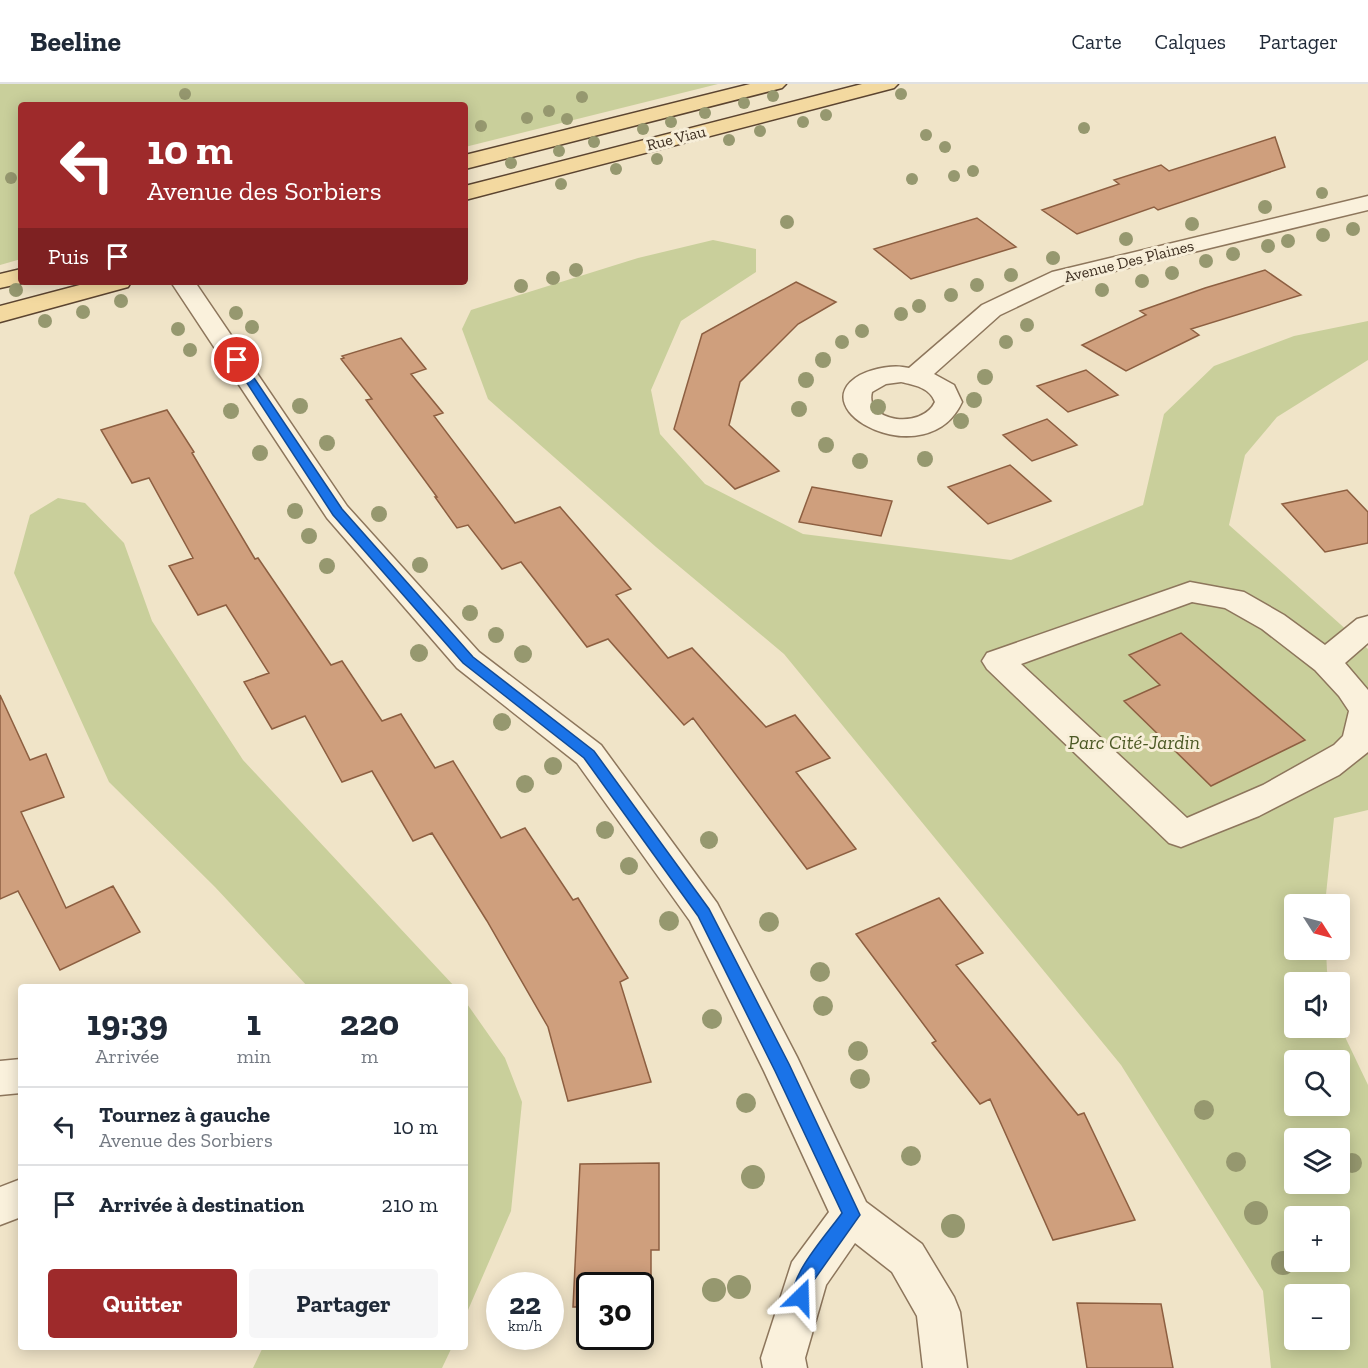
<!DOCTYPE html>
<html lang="fr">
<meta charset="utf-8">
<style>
:root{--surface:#fff;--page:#f6f6f7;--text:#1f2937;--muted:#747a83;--line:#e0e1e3;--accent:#9e2a2b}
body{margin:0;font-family:"Zilla Slab",serif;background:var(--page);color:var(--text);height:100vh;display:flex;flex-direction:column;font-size:22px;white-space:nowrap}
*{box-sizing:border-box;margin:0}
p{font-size:20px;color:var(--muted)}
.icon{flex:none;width:33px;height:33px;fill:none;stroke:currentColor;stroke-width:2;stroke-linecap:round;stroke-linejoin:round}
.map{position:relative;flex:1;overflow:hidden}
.drawer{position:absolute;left:18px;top:900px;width:450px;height:366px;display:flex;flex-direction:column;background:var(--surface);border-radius:6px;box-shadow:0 3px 15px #0003}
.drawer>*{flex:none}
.hud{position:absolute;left:18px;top:18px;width:450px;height:183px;border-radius:6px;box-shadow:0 3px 15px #0003;background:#9e2a2b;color:#fff;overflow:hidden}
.needle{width:39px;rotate:126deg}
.tools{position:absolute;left:1284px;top:810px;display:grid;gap:12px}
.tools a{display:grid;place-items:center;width:66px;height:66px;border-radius:6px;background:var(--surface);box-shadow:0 3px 15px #0003;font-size:30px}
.speed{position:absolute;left:486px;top:1188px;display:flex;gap:12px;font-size:30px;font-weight:700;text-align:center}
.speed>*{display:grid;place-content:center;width:78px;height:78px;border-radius:50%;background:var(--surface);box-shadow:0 3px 15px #0003;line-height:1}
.speed small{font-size:15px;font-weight:400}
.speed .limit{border:3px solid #111;border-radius:9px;background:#fff;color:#111}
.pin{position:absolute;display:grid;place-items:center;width:51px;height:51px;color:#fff;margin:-26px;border:3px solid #fff;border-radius:50%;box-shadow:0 2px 6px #0007}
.me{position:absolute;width:66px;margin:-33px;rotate:22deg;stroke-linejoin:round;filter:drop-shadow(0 0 4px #0008)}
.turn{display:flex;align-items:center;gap:21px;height:126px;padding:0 30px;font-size:27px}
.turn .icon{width:78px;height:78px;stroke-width:2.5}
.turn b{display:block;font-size:42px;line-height:51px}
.then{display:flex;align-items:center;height:57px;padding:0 30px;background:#0003;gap:12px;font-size:22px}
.eta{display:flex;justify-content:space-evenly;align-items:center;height:102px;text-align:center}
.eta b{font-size:36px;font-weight:700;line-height:42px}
.primary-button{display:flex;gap:12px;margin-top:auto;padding:12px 30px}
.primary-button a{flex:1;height:69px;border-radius:6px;background:var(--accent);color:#fff;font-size:24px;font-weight:700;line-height:69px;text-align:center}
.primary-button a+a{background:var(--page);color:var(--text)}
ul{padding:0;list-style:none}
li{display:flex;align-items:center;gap:18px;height:78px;padding:0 30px;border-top:2px solid var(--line)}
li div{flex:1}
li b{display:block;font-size:22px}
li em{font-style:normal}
header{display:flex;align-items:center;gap:36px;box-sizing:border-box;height:84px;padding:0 30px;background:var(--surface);border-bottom:2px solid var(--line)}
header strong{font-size:28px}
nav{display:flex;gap:33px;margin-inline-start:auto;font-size:21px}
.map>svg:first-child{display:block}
</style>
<header>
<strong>Beeline</strong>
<nav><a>Carte</a><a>Calques</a><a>Partager</a></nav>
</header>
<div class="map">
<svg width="1368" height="1284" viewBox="0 0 1368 1284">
<rect width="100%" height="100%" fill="#f0e4c8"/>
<!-- green -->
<path fill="#c9cf9b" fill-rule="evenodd" d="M0,0h718l-253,63v-42h-444v154l-21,6z
M713,156l43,9v23l-75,49 -30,69 9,44 45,50 98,50 208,26 132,-55 21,-91 50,-48 80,-30 74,-15v39l-91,57 -32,38 -16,70 139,124v161l-34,8 -9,86h-31v46h32l1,21 3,11h-36v46h46v-12l6,23 22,46v283h-97l-8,-77 -142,-226 -337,-411 -128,-107 -168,-148 -26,-70 9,-19 167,-52zM1294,976h46v46h-46zM1294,1054h46v46h-46zM1294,1132h46v46h-46zM1294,1210h46v46h-46z
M58,414l27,5 39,40 28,78 91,139 212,227h-147l-93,-100 -106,-105 -95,-209 16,-58z
M465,917l40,57 17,44 -11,109 -46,106z
M263,1263h189l-10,21h-189z"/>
<!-- building -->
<path fill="#cf9f7d" stroke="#8d5f41" stroke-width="1.5" d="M1275,53l10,30 -127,43 -4,-3 -77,27 -35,-24 77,-26 -5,-4 47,-15 8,6z
M977,134l39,29 -105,32 -37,-30z
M1265,186l36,25 -110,34 8,6 -73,36 -44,-26 64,-30 -6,-4 65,-23z
M796,198l40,20 -38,22 -58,58 -11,43 50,46 -44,18 -61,-60 28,-95z
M401,254l25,31 -15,5 32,39 -9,3 81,107 45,-16 71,82 -15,6 52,63 24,-10 74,79 29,-12 35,43 -34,14 60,77 -49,20 -114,-151 -9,7 -76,-86 -21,8 -66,-85 -19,7 -34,-44 -11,3 -22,-31h2l-71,-97 6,-1 -31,-40 3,-1 -2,-2z
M1086,286l32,25 -50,17 -31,-26z
M167,326l27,42 -2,1 63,106 3,-1 73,107 11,-4 40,60 19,-7 34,54 18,-7 48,77 24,-10 48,72 5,-2 50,80 -8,4 31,100 -83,19 -20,-74 -61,-106 -55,-88 -19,8 -41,-70 -30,11 -37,-66 -33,13 -28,-47 25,-9 -43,-68 -28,10 -29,-49 24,-8 -44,-80 -17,5 -31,-53z
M1047,335l30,26 -45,16 -29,-26z
M1010,381l41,36 -63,23 -40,-37z
M812,403l80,14 -11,35 -82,-14z
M1347,406l21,22v31l-43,9 -43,-48z
M1181,549l124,107 -94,46 -87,-85 36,-16 -31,-30z
M0,611l30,65 16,-6 18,43 -43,15 45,96 47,-22 27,46 -80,38 -42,-79 -18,8z
M939,814l44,55 -27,12 122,150 6,-2 51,107 -82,20 -63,-141 -10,5 -48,-61 4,-2 -80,-107z
M659,1079v87h-8v57h-11v-21h-50v21h-17l7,-143z
M1077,1219l84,1 12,64h-86z"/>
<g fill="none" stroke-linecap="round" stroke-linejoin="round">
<!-- minor casing -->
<g stroke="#8d765c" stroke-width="3">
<path id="minor" d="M1368,112v14l-299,72 -69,33 -66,59 20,11 8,17c-34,75 -164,8 -102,-27 14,-7 34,-11 49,-7l73,-63 70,-33zM901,298c14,3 29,6 34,20 -13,28 -71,20 -63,-10l14,-8z
M171,198h24l152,224 132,146 122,93 116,158 80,154 69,145 56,42 32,53 6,15 7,56h-44l-6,-52 -25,-44 -37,-29 -29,42 -21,73 2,10h-44l-2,-10 31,-96 37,-50 -65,-141 -74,-150 -113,-158 -120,-95 -130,-150z
M1190,498l54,10 40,23 41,30 32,-26 11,-3v27l-23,20 23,27v62l-29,23 -80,41 -78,31 -12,-4 -182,-174 -5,-8 5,-8zM1192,518l33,6 37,21 53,41 24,26 10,15 -6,25 -9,9 -71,40 -76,33 -166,-154z
M21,975v34l-21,2v-34z
M21,1095v38l-21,8v-38z"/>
</g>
<!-- major casing -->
<g stroke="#5b4430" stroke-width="3">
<path id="major" d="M750,0h36l-4,4 -317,81v-14z
M862,0h36l-4,4 -429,112v-14z
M21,185v13h6l-27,6v-14z
M91,198h40l-3,5 -128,35v-16z"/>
</g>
<!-- minor -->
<use href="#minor" fill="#faf1dc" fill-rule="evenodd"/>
<!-- major -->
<use href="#major" fill="#f3d9a0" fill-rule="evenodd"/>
</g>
<!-- trees -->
<g fill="#96986f">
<circle cx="185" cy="10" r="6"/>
<circle cx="901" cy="10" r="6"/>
<circle cx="773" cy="12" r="6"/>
<circle cx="582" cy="13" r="6"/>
<circle cx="744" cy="19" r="6"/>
<circle cx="549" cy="27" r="6"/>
<circle cx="705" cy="29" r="6"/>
<circle cx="826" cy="31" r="6"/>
<circle cx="527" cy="34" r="6"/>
<circle cx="567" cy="35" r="6"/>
<circle cx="671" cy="38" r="6"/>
<circle cx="803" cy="38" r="6"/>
<circle cx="481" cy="42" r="6"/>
<circle cx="1084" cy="44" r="6"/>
<circle cx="643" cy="45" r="6"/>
<circle cx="760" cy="47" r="6"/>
<circle cx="926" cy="51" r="6"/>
<circle cx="729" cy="56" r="6"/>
<circle cx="594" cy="58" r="6"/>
<circle cx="945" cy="63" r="6"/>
<circle cx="559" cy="67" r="6"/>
<circle cx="657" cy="75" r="6"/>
<circle cx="511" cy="79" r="6"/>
<circle cx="616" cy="85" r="6"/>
<circle cx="973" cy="87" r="6"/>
<circle cx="954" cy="92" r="6"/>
<circle cx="11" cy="94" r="6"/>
<circle cx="912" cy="95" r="6"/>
<circle cx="561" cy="100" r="6"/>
<circle cx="1322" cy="109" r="6"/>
<circle cx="1265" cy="123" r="7"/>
<circle cx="787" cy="138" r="7"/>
<circle cx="1192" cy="140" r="7"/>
<circle cx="1353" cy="145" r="7"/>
<circle cx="1323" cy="151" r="7"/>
<circle cx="1126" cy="155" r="7"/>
<circle cx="1288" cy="157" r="7"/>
<circle cx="1268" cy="162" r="7"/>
<circle cx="1233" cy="170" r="7"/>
<circle cx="1053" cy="174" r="7"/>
<circle cx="1206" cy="177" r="7"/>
<circle cx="576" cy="186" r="7"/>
<circle cx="1172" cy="189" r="7"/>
<circle cx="1011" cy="191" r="7"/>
<circle cx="553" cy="194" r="7"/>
<circle cx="1142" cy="197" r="7"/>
<circle cx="977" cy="201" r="7"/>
<circle cx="521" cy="202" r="7"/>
<circle cx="16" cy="206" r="7"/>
<circle cx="1102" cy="206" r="7"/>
<circle cx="951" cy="211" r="7"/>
<circle cx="121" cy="217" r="7"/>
<circle cx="919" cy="222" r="7"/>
<circle cx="83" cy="228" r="7"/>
<circle cx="236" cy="229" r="7"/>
<circle cx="901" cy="230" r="7"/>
<circle cx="45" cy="237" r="7"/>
<circle cx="1027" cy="241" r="7"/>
<circle cx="252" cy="243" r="7"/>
<circle cx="178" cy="245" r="7"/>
<circle cx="862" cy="247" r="7"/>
<circle cx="842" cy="258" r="7"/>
<circle cx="1006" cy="258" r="7"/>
<circle cx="190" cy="266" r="7"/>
<circle cx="823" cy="276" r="8"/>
<circle cx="985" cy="293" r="8"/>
<circle cx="806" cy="296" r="8"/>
<circle cx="974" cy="316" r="8"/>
<circle cx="300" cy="322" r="8"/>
<circle cx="878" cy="323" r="8"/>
<circle cx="799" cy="325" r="8"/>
<circle cx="231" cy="327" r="8"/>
<circle cx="961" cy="337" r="8"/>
<circle cx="327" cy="359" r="8"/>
<circle cx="826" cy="361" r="8"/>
<circle cx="260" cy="369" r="8"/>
<circle cx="925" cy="375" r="8"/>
<circle cx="860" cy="377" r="8"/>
<circle cx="295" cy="427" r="8"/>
<circle cx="379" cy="430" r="8"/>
<circle cx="309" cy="452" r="8"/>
<circle cx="420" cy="481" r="8"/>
<circle cx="327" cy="482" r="8"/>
<circle cx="470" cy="529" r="8"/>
<circle cx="496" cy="551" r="8"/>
<circle cx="419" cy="569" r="9"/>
<circle cx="523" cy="570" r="9"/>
<circle cx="502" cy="638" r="9"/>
<circle cx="553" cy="682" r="9"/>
<circle cx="525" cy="700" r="9"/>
<circle cx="605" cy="746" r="9"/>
<circle cx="709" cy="756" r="9"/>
<circle cx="629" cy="782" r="9"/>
<circle cx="669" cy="837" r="10"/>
<circle cx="769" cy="838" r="10"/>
<circle cx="820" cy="888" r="10"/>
<circle cx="823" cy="922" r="10"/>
<circle cx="712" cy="935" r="10"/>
<circle cx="858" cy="967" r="10"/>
<circle cx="860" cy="995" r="10"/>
<circle cx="746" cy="1019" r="10"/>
<circle cx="1204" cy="1026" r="10"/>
<circle cx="911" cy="1072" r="10"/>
<circle cx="1236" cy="1078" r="10"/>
<circle cx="1352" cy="1079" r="10"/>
<circle cx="753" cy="1093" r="12"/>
<circle cx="1256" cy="1129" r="12"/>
<circle cx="953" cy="1142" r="12"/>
<circle cx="1283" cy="1179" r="12"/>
<circle cx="739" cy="1203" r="12"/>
<circle cx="714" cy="1206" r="12"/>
</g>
<!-- route -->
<path fill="#1a73e8" stroke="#114b97" stroke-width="1.5" d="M237,273l5,3 100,149 131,148 121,94 115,158 80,155 71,151 -46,65 -7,23 -6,2 -7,-2c-10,-23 35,-71 48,-90l-67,-142 -77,-155 -114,-158 -121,-95 -130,-148 -101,-155z"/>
<g text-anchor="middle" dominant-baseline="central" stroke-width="6" stroke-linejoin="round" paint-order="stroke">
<!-- far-street labels -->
<g font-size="16" fill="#3d2e20" stroke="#f7eed8">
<text transform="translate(676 54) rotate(-14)">Rue Viau</text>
<text transform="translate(1129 177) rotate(-14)">Avenue Des Plaines</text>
</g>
<!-- park labels -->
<g font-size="20" font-style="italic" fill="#4d5a26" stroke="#f7eed8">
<text x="1134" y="658">Parc Cité-Jardin</text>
</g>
</g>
</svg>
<div class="tools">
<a><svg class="needle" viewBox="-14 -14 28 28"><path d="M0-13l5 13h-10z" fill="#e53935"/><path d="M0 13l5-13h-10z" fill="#747a83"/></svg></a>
<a><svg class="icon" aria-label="sound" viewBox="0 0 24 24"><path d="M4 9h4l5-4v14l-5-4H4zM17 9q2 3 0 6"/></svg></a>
<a><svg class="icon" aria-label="search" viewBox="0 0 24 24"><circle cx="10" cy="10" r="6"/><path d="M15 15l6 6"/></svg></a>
<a><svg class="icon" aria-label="layers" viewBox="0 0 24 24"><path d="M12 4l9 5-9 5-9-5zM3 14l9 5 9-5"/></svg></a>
<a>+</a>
<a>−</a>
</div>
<div class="speed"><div>22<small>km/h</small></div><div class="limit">30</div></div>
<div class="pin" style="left:237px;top:276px;background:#d93025"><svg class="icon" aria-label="arrive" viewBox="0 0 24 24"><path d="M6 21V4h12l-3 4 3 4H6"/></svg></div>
<svg class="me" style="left:801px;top:1213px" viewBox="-20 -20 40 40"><path d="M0-17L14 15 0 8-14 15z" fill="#1a73e8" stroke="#fff" stroke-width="4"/></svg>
<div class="hud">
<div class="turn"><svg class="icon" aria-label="left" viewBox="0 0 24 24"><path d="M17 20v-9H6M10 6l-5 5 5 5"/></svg><div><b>10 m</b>Avenue des Sorbiers</div></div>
<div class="then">Puis<svg class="icon" aria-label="arrive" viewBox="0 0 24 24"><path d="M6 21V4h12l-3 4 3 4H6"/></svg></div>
</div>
<section class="drawer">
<div class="eta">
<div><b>19:39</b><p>Arrivée</p></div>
<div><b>1</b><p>min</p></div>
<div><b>220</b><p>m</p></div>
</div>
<ul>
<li><svg class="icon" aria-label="left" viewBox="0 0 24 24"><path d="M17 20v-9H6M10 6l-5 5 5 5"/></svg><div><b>Tournez à gauche</b><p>Avenue des Sorbiers</p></div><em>10 m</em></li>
<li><svg class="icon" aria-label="arrive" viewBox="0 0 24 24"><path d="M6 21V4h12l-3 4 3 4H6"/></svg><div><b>Arrivée à destination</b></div><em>210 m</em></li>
</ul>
<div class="primary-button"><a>Quitter</a><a>Partager</a></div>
</section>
</div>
